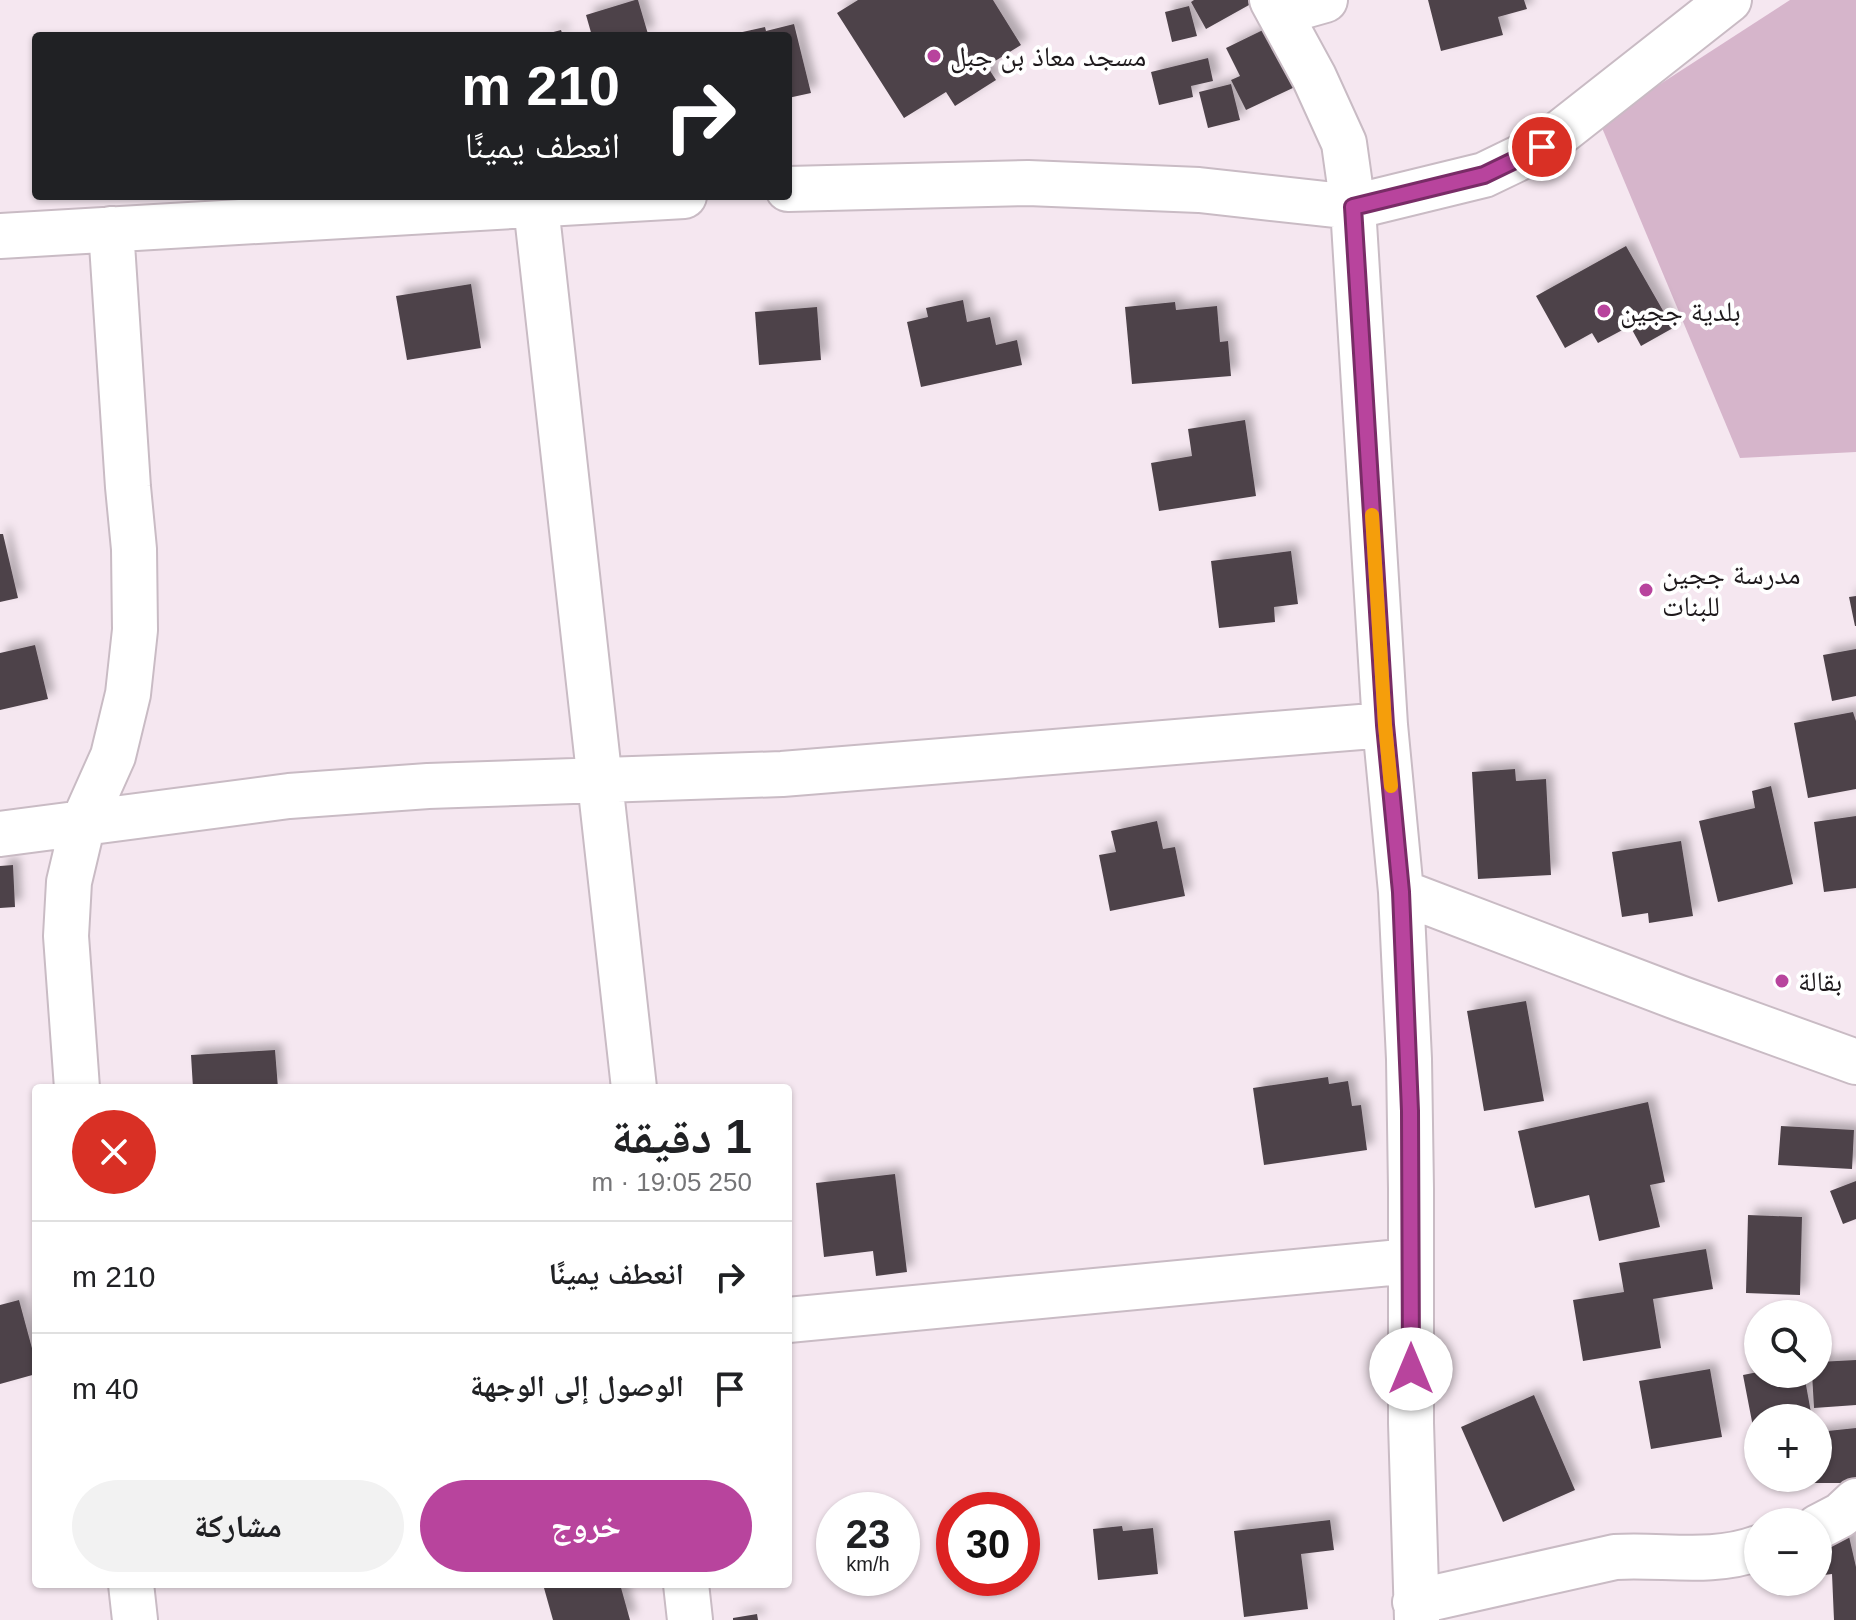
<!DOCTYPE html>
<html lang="ar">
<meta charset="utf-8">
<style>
:root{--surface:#fff;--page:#f2f2f2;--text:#202124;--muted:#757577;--line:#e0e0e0;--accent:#b8449d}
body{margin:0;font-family:Helvetica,"Noto Naskh Arabic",sans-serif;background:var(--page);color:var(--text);direction:rtl;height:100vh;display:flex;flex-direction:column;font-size:30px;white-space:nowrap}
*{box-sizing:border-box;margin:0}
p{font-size:26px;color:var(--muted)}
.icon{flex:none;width:44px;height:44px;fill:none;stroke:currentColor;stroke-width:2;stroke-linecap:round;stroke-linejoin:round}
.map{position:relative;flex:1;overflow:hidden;direction:ltr}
.drawer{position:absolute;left:32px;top:1084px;width:760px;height:504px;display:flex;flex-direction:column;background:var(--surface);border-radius:8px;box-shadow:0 2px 6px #0004;direction:rtl}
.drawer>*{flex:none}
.guide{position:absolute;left:32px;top:32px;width:760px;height:168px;border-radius:8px;box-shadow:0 2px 6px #0004;direction:rtl;background:#202124;color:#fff;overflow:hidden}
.tools{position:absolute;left:1744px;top:1300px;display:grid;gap:16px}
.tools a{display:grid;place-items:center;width:88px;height:88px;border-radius:50%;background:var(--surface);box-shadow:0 2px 6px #0004;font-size:40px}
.speed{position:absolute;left:816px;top:1492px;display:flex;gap:16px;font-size:40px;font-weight:700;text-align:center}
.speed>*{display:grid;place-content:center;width:104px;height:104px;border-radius:50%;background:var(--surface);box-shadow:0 2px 6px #0004;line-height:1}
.speed small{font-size:20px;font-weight:400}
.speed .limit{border:12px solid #d22;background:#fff;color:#111}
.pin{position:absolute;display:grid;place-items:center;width:68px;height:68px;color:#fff;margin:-34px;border:4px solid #fff;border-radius:50%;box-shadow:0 2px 8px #0007}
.me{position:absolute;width:88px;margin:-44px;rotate:0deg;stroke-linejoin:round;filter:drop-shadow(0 0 6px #0008)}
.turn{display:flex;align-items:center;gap:28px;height:168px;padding:0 40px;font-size:36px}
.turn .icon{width:104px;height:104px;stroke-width:2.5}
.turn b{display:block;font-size:56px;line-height:68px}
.round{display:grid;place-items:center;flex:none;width:84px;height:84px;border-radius:42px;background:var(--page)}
.overview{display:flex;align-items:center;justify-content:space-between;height:136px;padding:0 40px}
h1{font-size:48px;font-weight:700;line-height:60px}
.action{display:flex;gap:16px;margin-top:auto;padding:16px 40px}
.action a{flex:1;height:92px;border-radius:48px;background:var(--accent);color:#fff;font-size:32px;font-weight:700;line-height:92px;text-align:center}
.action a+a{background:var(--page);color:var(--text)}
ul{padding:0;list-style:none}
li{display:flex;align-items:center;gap:24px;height:112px;padding:0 40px;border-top:2px solid var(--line)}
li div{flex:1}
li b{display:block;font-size:30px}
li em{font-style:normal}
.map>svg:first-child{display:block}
</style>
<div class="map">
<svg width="1856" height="1620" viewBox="0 0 1856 1620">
<defs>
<filter id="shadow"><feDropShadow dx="7" dy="-7" stdDeviation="4" flood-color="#0004"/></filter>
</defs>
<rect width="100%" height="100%" fill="#f5e7f0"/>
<!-- green -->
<path fill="#d6b5cb" d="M1790,0h66v452l-116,6 -140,-335z"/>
<!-- building -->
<path fill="#4e434a" filter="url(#shadow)" d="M635,0h3l10,34 -8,2h-48l-6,-21z
M858,0h135l28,45 -34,21 9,14 -41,26 -9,-14 -42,26 -67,-105z
M1194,0h64l-52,29 -15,-27z
M1428,0h96l3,9 -29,8 5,18 -62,16z
M1189,6l8,30 -25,6 -7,-30z
M794,24l17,69 -23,5v-62l-59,-1 36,-8 1,4z
M1265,29l30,58 -49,23 -15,-30 9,-4 -14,-28z
M561,30l2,6h-20l-1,-1z
M1208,58l5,23 -22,5 2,11 -34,8 -8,-33z
M1231,84l9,36 -32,8 -9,-36z
M1626,246l47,82 -32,18 -11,-20 -32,17 -6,-10 -27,15 -29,-52z
M471,284l10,64 -74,12 -11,-64z
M963,300l4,22 23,-5 6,28 21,-5 5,25 -101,22 -14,-65 21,-5 -2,-9z
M1175,302l1,8 41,-4 3,36 8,-1 3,35 -99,8 -7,-77z
M817,307l4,53 -62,5 -4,-53z
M1245,420l11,76 -97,15 -8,-48 41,-7 -4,-27z
M0,534h3l15,64 -18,4z
M1291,551l7,53 -24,3 1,15 -56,6 -8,-67z
M1856,596v30h-1l-6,-29z
M35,645l13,54 -48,11v-57z
M1856,649v47l-24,5 -9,-46z
M1853,712l3,9v68l-48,9 -14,-75z
M1515,769l1,12 30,-2 5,96 -73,4 -6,-107z
M1771,786l22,98 -75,18 -19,-81 56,-13 -3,-17z
M1856,816v72l-32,4 -10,-70z
M1157,821l6,28 12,-2 10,49 -75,15 -11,-56 17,-3 -5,-21z
M1681,841l12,75 -44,7 -1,-10 -26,4 -10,-65z
M13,865l2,42 -15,1v-42z
M1526,1001l18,100 -60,10 -17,-100z
M275,1050l3,38h-85l-2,-33z
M1328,1077l1,7 19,-3 4,25 9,-1 6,45 -103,15 -11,-77z
M1648,1102l17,80 -15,3 10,42 -61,14 -10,-46 -54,13 -17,-77z
M1781,1126l73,4 -2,39 -74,-4z
M895,1174l12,98 -31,4 -3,-25 -49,6 -8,-74z
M1856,1181v38l-13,5 -13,-33z
M1748,1215l54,2 -2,78 -54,-2z
M1706,1249l7,40 -60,10 8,49 -78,13 -10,-61 51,-8 -5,-29z
M19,1300l17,63v11l-36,10v-79z
M1856,1360v45l-42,3 -2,-34h6v-12z
M1710,1369l12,68 -71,12 -12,-68z
M1758,1372v2h46l8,44h-54v13l-4,1 -11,-57z
M1534,1395l41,95 -72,32 -42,-95z
M1856,1428v55h-42v-5h4v-46z
M1330,1520l4,30 -33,4 7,55 -64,8 -10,-86z
M1122,1526l1,5 30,-3 5,46 -60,6 -5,-51z
M1848,1532l8,35v53h-22l-2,-46 -8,1 -2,-42z
M556,1584h64l10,36h-77l-9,-32z
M757,1614l1,6h-25v-2z"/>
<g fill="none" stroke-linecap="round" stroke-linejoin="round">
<!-- minor casing -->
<g stroke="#c9bbc4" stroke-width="48">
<path id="minor" d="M1272,0l42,77 30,66 9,64 32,518 16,167 8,167 2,130v234l6,197
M1279,13l46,-13
M788,189l240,-6 171,7 154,17 131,-32 58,-28 187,-147
M536,206l98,882
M0,236l684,-40
M0,834l289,-38 139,-10 354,-12 603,-49
M1401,892l281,107 174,63
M77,1088l-11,-152 3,-54 14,-59 30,-67 15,-62 7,-64 -1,-81 -6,-62 -17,-258
M788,1320l623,-59
M1818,1527l23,-12 15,-14
M131,1584l4,36
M686,1584l4,36
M1415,1602l200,-45c48,-3 97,8 143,-9"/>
</g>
<!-- minor -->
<use href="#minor" stroke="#fff" stroke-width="44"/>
</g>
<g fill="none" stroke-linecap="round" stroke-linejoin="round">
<!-- route casing -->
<g stroke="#782c66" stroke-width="20">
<path id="route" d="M1411,1369l-1,-258 -9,-219 -16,-167 -32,-518 131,-32 58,-28"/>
</g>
<!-- route -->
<use href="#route" stroke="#b8449d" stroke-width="14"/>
<!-- slow -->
<path stroke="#f59e0b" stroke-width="14" d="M1372,515l13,210 6,61"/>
</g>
<!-- markers -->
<g fill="#b8449d" stroke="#fff" stroke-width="3">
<circle cx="934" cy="56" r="8"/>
<circle cx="1604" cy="311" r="8"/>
<circle cx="1646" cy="590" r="8"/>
<circle cx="1782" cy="981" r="8"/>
</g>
<g text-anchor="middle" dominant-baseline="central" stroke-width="8" stroke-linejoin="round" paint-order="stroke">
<!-- poi labels -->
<g font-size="28" fill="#1e191c" stroke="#fff" text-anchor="start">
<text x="950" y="56">مسجد معاذ بن جبل</text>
<text x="1620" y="311">بلدية ججين</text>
<text x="1662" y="574">مدرسة ججين<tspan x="1662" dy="32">للبنات</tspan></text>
<text x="1798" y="981">بقالة</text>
</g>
</g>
</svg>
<div class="tools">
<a><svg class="icon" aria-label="search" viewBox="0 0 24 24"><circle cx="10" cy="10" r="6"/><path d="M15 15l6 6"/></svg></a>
<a>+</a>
<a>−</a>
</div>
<div class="speed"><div>23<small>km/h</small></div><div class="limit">30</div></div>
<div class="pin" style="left:1542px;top:147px;background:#d93025"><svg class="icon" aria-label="arrive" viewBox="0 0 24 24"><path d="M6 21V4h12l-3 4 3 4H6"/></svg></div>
<svg class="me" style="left:1411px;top:1369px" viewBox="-20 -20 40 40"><circle r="19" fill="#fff"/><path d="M0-13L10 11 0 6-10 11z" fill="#b8449d"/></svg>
<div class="guide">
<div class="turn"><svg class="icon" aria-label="right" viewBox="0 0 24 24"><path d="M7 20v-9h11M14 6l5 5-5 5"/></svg><div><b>210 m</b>انعطف يمينًا</div></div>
</div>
<section class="drawer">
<div class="overview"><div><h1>1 دقيقة</h1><p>250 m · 19:05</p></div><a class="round" style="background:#d93025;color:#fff"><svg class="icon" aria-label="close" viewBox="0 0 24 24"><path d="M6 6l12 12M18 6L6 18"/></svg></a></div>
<ul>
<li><svg class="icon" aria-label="right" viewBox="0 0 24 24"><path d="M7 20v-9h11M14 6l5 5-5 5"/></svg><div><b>انعطف يمينًا</b></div><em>210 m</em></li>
<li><svg class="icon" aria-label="arrive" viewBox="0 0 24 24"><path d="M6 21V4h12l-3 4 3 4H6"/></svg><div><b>الوصول إلى الوجهة</b></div><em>40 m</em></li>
</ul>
<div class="action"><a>خروج</a><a>مشاركة</a></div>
</section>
</div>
